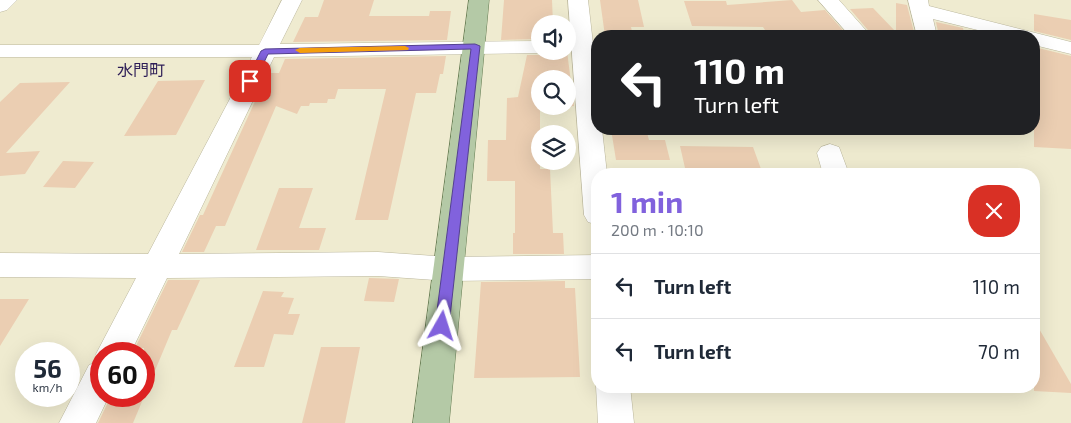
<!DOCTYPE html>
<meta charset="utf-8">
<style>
:root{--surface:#fff;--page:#f6f6f7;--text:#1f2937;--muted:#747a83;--line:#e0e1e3;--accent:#8162dd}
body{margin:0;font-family:"Exo 2","Noto Sans JP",sans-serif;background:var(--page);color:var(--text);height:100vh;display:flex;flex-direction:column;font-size:19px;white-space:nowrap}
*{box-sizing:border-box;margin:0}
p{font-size:16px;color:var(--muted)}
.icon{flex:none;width:28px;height:28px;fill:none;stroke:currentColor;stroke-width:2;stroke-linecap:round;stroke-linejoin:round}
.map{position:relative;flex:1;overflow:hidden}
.sheet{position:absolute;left:591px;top:168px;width:449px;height:225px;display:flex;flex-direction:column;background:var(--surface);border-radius:20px;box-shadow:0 5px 20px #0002}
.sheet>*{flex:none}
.guide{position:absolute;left:591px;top:30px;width:449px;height:105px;border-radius:20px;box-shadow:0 5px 20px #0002;background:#202124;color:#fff;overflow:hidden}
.controls{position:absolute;left:531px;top:15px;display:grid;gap:10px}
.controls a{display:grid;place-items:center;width:45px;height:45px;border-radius:50%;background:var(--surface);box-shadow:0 5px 20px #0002;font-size:25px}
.speed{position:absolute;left:15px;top:342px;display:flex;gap:10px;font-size:25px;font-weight:700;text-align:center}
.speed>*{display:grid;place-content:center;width:65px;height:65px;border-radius:50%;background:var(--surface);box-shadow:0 5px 20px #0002;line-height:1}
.speed small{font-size:12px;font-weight:400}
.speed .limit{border:8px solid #d22;background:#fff;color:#111}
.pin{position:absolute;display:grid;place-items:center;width:42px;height:42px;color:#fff;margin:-21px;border-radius:10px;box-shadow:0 2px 8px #0006}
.me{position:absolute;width:55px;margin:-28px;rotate:6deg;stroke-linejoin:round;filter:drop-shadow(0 0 4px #0008)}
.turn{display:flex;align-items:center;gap:18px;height:105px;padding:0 20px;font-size:22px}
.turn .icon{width:65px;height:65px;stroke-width:2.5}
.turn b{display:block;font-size:35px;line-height:42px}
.round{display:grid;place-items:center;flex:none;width:52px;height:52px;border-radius:20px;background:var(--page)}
.headline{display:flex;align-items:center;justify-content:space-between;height:85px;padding:0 20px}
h1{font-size:30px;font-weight:700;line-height:38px;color:var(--accent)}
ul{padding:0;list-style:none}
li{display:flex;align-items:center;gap:15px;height:65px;padding:0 20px;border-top:1px solid var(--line)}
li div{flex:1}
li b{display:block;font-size:19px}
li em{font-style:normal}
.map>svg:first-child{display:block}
</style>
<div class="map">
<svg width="1071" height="423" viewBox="0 0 1071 423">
<rect width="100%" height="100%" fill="#efebd0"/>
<!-- building -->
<path fill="#ebceb2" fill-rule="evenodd" d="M324,0h50l-5,16h60l1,-5h21l-4,29 -154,2 12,-25h13z
M504,0h48l1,24h-13v15l-39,1z
M600,0h38l6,27h-13l2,9h-28z
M792,0l9,12 24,-2 23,26h-30l-2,-4 -47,4 -6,-9 -71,-1 -8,-25h42l1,4z
M896,3l11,2 8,31h-42l-23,-27 23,-1 23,24z
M1034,14l37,6v20l-37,-9z
M936,22l27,6 2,8h-26z
M1034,47l37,9v93l-37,-2z
M550,51h17l7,55 -34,4v59h10l3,64h10l1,21h-51v-21h2v-52h-28l1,-41h18l1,-42 11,-1 9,-42h13zM540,79h28v27h-28z
M446,56l-3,18h-3l-4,19h-20l-28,127h-33l31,-131h-48l-3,10h-7l-1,4h-17l-1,3h-8l-4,8 -21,-8 -51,120h-9l-12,26h-22l18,-37h3l65,-142h11l6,-14z
M205,80l-29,55 -52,1 34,-55z
M70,82l-64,71 34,-2 -15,23 -25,2v-74l20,-19z
M611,129h35l3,11h16l5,20h-54z
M680,146l73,1 8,22 -76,-1z
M63,161l31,1 -19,26 -32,-1z
M279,188h34l-14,40h27l-7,22h-63z
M369,278l30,1 -5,23 -30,-1z
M168,280h32l-23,50h-5l-39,93h-35l13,-27h33v-48h-9z
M565,281v7h10l5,89 -106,1 7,-96z
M263,291l21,1 -3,5 13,1 -6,16h12l-7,21 -19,-1 -10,33h-30z
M0,299h29l-29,47z
M1034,320l37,64v9l-37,-2z
M321,347h39l-15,76h-43z"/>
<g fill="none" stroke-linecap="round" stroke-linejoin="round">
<!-- street casing -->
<g stroke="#bbb79d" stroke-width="1">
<path id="street" d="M0,0h17l-10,10 -7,2z
M282,0h20l-22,44 260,-3v10h8l-8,2 -266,4 -95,197 199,-2 71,5 149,-2v24l-149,2 -71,-5 -211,2 -37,76h-29v42h8l-13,27h-37l30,-58 10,-4 -3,-7 40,-76 -136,-1v-24l148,1 104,-197h-252v-12h259z
M568,0h20l10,88v41h4l5,45h-9v51l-10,-3 -4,-7z
M818,0h21l32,36h-21z
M908,0h20l1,6 142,36v12l-37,-9v-9h-32l-69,-17 4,17h-20z
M830,144l9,3 10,27h-26l-6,-21 4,-6z
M598,382v4h32l4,37h-36l-2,-37z"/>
</g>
<!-- primary casing -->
<g stroke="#647b51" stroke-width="1">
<path id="primary" d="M469,0h20l-40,423h-36z"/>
</g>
<!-- street -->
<use href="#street" fill="#fff" fill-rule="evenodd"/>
<!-- primary -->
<use href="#primary" fill="#b4c9a6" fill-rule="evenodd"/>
</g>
<!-- route -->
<path fill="#8162dd" stroke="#544090" d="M475,44l5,2 -31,280 -2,5 -5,1 -5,-1 -2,-5 36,-277 -203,5 -14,29 -8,-2 15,-30 4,-2z"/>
<!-- slow -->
<path fill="#f59e0b" d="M405,46l4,2 -1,2 -108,3 -5,-3 5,-2z"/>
<g text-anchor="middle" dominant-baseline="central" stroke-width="4.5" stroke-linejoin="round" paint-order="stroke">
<!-- far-quarter labels -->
<g font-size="16" fill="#2c1c56" stroke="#efebd0">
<text x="141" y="69">水門町</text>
</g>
</g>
</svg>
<div class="controls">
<a><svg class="icon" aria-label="sound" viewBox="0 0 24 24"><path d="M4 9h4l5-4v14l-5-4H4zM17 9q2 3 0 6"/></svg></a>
<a><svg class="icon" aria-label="search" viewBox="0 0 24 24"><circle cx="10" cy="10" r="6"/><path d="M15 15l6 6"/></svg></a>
<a><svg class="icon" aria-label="layers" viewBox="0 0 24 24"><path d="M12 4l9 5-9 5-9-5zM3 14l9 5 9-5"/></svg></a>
</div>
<div class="speed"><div>56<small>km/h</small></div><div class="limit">60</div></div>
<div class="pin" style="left:250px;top:81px;background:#d93025"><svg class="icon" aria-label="arrive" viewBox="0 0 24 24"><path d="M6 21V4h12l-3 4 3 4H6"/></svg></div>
<svg class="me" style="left:442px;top:326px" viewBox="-20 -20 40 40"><path d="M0-17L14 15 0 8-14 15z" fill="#8162dd" stroke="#fff" stroke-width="4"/></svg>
<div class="guide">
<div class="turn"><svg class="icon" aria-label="left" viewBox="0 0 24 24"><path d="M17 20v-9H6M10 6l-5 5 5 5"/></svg><div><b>110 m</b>Turn left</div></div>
</div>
<section class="sheet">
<div class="headline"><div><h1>1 min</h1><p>200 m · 10:10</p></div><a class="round" style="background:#d93025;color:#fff"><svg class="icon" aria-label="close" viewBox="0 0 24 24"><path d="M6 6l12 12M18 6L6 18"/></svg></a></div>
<ul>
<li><svg class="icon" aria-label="left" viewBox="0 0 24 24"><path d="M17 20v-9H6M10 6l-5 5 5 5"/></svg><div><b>Turn left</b></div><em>110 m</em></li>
<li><svg class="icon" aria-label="left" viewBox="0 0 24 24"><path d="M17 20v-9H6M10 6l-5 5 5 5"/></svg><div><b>Turn left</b></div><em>70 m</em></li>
</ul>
</section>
</div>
